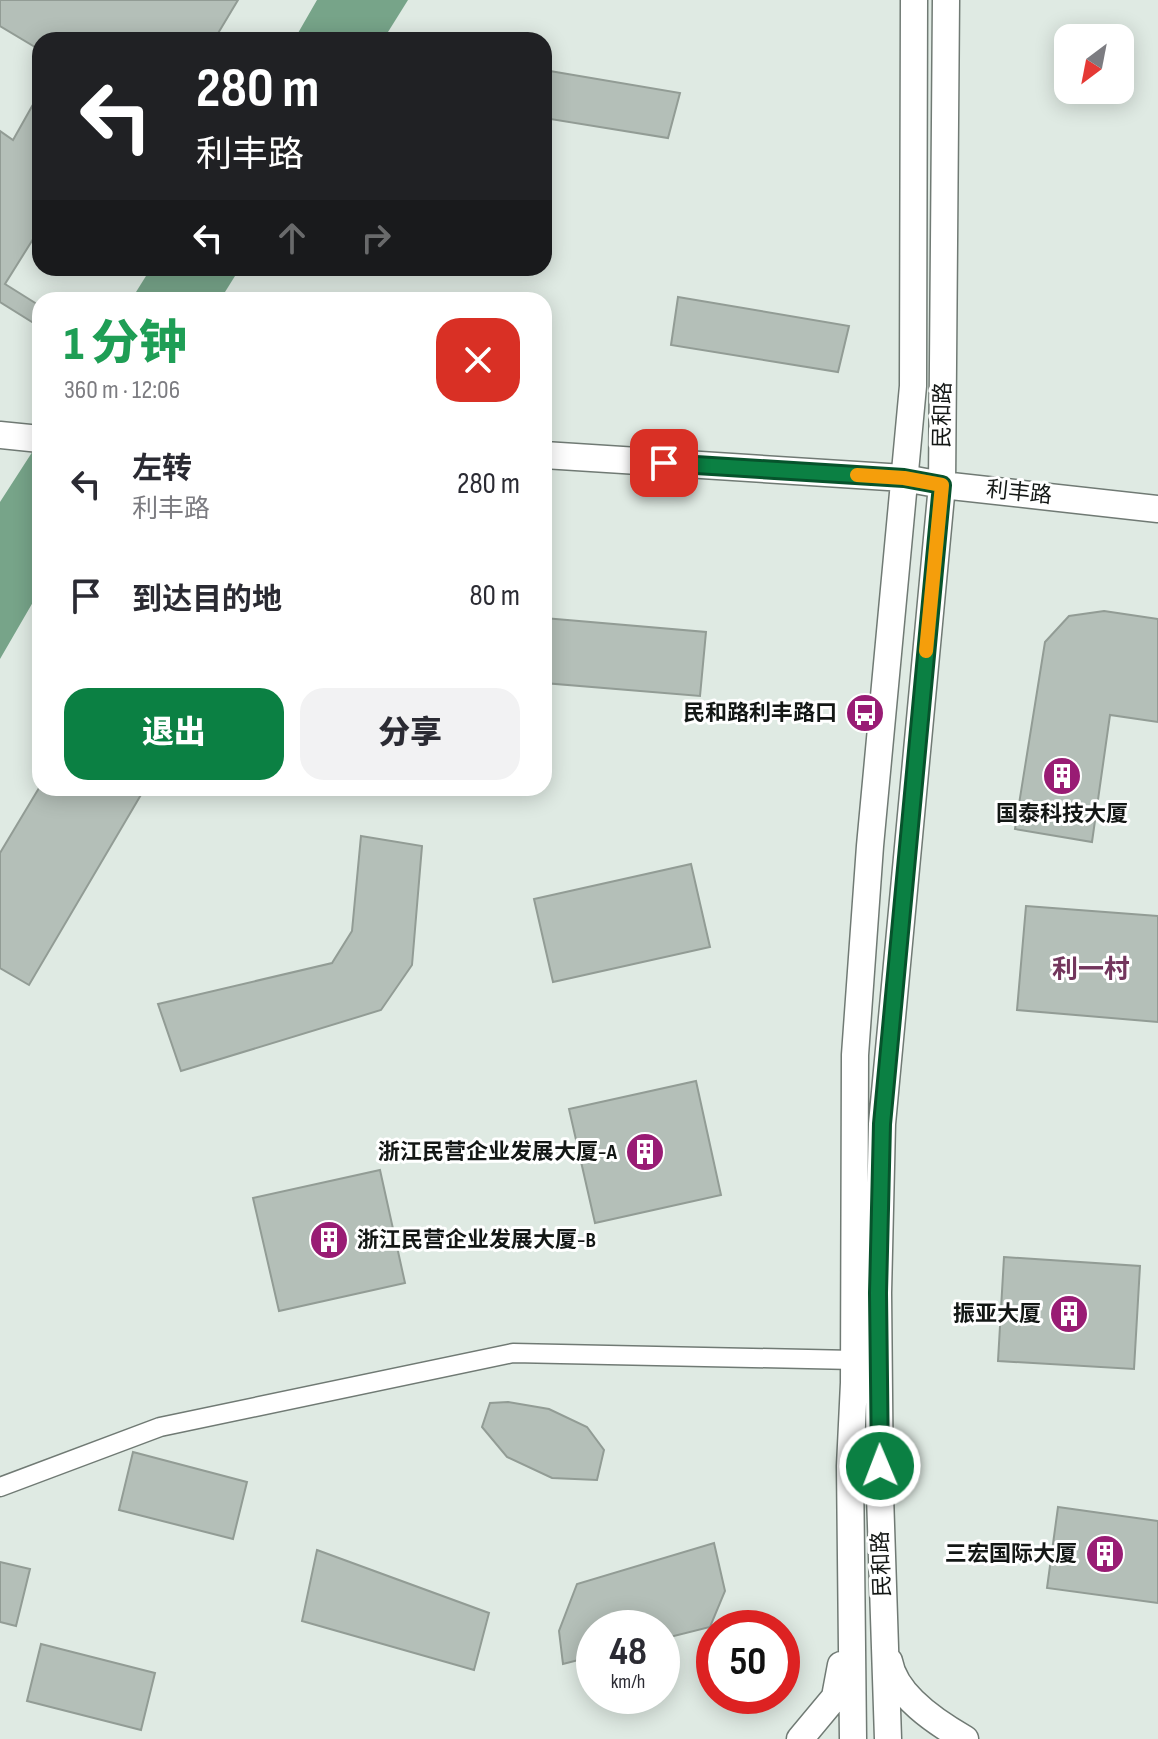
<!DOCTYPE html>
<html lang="zh">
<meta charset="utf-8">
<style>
:root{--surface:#fff;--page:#f2f2f3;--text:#2b2b33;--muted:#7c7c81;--accent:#0b8043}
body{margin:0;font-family:"Sofia Sans Condensed","Noto Sans SC",sans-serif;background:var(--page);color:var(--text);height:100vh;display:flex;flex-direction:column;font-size:30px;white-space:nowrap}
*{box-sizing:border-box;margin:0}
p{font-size:26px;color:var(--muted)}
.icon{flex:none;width:44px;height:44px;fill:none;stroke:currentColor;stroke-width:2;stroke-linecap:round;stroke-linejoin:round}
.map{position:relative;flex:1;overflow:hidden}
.panel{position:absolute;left:32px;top:292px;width:520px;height:504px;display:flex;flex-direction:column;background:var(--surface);border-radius:24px;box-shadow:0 4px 20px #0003}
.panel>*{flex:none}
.guide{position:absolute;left:32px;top:32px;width:520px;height:244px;border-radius:24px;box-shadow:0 4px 20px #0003;background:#202124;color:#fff;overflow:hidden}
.needle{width:52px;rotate:212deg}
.controls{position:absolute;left:1054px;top:24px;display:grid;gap:16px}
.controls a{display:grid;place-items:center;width:80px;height:80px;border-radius:16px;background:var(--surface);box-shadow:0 4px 20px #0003;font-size:40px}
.speed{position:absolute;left:576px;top:1610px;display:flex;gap:16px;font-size:40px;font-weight:700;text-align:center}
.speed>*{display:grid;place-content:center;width:104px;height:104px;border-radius:50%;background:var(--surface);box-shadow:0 4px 20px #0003;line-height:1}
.speed small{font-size:20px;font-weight:400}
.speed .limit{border:12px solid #d22;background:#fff;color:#111}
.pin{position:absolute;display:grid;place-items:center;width:68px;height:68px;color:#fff;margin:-34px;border-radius:16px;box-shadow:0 4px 12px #0006}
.me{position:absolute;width:88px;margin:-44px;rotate:359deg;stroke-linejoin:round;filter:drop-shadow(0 0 6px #0008)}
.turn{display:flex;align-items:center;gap:28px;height:168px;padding:0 32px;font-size:36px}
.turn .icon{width:104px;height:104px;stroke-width:2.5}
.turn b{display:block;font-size:56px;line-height:68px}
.lanes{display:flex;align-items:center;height:76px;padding:0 32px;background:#0003;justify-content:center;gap:40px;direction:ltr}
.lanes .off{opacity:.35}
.round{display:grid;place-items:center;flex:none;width:84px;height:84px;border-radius:24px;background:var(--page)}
.summary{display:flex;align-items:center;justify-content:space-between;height:136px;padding:0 32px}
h1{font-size:48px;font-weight:800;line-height:60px;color:#1e9e55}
.button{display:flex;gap:16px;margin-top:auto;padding:16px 32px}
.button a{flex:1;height:92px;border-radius:24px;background:var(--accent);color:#fff;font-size:32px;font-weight:800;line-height:92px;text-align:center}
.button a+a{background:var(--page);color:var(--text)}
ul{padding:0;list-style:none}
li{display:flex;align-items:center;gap:24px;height:112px;padding:0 32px}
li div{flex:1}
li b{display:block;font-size:30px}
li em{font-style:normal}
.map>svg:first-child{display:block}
</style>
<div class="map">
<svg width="1158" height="1739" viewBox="0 0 1158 1739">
<rect width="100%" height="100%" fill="#dfeae3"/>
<!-- water -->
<path fill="#77a489" d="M317,0h91l-25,40h-89z
M151,268h89l-20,32h-89z
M40,440v150l-40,69v-157z"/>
<!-- building -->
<path fill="#b4bfb8" stroke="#929c95" stroke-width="2" d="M0,0h238l-24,40h-174v10l-40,-24z
M544,70l136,23 -12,45 -124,-20z
M40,92v136l-35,56 35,22v21l-40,-25v-171l13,9z
M678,297l171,29 -11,46 -167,-27z
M1104,611l54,8v103l-48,-7 -18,127 -77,-13 30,-187 24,-26z
M544,618l162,14 -6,64 -156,-13z
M39,788h106l-116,197 -29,-17v-115z
M361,836l61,10 -10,119 -31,45 -200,61 -23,-67 174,-41 20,-32z
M691,864l19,83 -157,35 -19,-83z
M1026,906l132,10v106l-141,-12z
M696,1081l25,114 -126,28 -26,-114z
M380,1170l25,113 -126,28 -26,-113z
M1004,1257l136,9 -6,103 -136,-8z
M508,1402l41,7 38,18 17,23 -7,30 -45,-2 -45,-21 -25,-30 8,-24z
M133,1452l114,30 -14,57 -114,-29z
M1058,1507l100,14v82l-111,-15z
M714,1543l11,48 -15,36 -48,12v-11h-68v28l-31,8 -4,-33 18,-47z
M317,1550l172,63 -15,57 -172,-49z
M0,1562l30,7 -14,57 -16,-4z
M41,1644l114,29 -14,57 -114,-29z"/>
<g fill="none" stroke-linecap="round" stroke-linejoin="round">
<!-- street casing -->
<g stroke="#707a74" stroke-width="21">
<path id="street" d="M0,1487l160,-60 353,-74 341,7"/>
</g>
<!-- secondary casing -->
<g stroke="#707a74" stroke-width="29">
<path id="secondary" d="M0,435l40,4
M544,455l360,23 38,7 216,24
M889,1661c6,35 48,62 76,78
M800,1739l35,-42 6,-32
M853,1739l-3,-273 4,-83 1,-328 15,-209 43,-460 1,-386
M888,1739l-8,-244 -2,-202 4,-169 60,-639 4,-485"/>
</g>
<!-- street -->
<use href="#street" stroke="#fff" stroke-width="18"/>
<!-- secondary -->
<use href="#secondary" stroke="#fff" stroke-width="26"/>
</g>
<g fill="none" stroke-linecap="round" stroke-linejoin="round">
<!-- route casing -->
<g stroke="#07532c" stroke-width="20">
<path id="route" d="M664,463l240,15 38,7 -60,639 -4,169 2,173"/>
</g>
<!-- route -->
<use href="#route" stroke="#0b8043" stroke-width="14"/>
<!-- slow -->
<path stroke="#f59e0b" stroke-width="14" d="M857,475l47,3 38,7 -16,166"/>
</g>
<!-- icons -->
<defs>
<g id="bus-disc" transform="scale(2)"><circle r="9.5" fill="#991c74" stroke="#fff"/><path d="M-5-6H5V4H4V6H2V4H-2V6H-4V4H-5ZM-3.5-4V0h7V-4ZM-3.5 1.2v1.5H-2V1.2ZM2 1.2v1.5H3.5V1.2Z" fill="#fff"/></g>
<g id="building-disc" transform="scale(2)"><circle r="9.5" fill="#991c74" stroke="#fff"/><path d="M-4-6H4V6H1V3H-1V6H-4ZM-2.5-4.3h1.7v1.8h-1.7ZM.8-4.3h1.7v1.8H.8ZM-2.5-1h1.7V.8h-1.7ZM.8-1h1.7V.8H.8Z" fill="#fff"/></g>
</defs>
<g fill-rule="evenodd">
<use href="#bus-disc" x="865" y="713"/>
<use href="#building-disc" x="1062" y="776"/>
<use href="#building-disc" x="645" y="1152"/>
<use href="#building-disc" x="329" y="1240"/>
<use href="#building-disc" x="1069" y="1314"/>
<use href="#building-disc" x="1105" y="1554"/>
</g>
<g text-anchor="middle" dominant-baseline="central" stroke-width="6" stroke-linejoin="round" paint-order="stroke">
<!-- street labels -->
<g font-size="22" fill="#131715" stroke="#fff">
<text transform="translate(943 415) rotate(-89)">民和路</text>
<text transform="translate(1019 493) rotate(6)">利丰路</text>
<text transform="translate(882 1564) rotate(-92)">民和路</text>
</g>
<!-- poi labels -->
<g font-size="22" font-weight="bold" fill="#131715" stroke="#fff" text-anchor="end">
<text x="837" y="713">民和路利丰路口</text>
<text x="1062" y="814" text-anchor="middle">国泰科技大厦</text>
<text x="617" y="1152">浙江民营企业发展大厦-A</text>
<text x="357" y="1240" text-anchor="start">浙江民营企业发展大厦-B</text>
<text x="1041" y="1314">振亚大厦</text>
<text x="1077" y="1554">三宏国际大厦</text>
</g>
<!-- quarter labels -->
<g font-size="26" font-weight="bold" fill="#73365d" stroke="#fff">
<text x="1091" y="970">利一村</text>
</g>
</g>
</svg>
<div class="controls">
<a><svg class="needle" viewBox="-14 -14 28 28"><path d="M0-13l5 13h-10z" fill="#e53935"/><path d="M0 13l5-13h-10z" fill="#7c7c81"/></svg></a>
</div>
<div class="speed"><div>48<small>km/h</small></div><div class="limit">50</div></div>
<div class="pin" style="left:664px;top:463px;background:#d93025"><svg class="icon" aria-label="arrive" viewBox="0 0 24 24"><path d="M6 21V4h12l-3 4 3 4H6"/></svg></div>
<svg class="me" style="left:880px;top:1466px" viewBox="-20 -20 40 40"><circle r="17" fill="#0b8043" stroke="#fff" stroke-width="3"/><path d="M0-11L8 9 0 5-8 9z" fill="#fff"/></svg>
<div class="guide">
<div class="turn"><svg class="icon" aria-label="left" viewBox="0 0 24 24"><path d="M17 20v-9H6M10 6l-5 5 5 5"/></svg><div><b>280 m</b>利丰路</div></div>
<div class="lanes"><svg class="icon" aria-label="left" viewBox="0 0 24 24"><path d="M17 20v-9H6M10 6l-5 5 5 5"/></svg><svg class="icon off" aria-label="ahead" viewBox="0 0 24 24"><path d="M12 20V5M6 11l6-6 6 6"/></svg><svg class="icon off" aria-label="right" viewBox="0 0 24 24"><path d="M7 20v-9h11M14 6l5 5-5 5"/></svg></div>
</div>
<section class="panel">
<div class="summary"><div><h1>1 分钟</h1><p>360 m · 12:06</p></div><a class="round" style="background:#d93025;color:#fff"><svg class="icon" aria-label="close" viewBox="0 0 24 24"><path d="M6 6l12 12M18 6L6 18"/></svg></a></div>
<ul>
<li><svg class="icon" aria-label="left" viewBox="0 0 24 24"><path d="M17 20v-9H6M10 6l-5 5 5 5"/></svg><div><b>左转</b><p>利丰路</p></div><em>280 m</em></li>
<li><svg class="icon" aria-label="arrive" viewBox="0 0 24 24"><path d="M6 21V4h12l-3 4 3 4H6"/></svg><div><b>到达目的地</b></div><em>80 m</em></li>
</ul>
<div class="button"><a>退出</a><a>分享</a></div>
</section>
</div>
